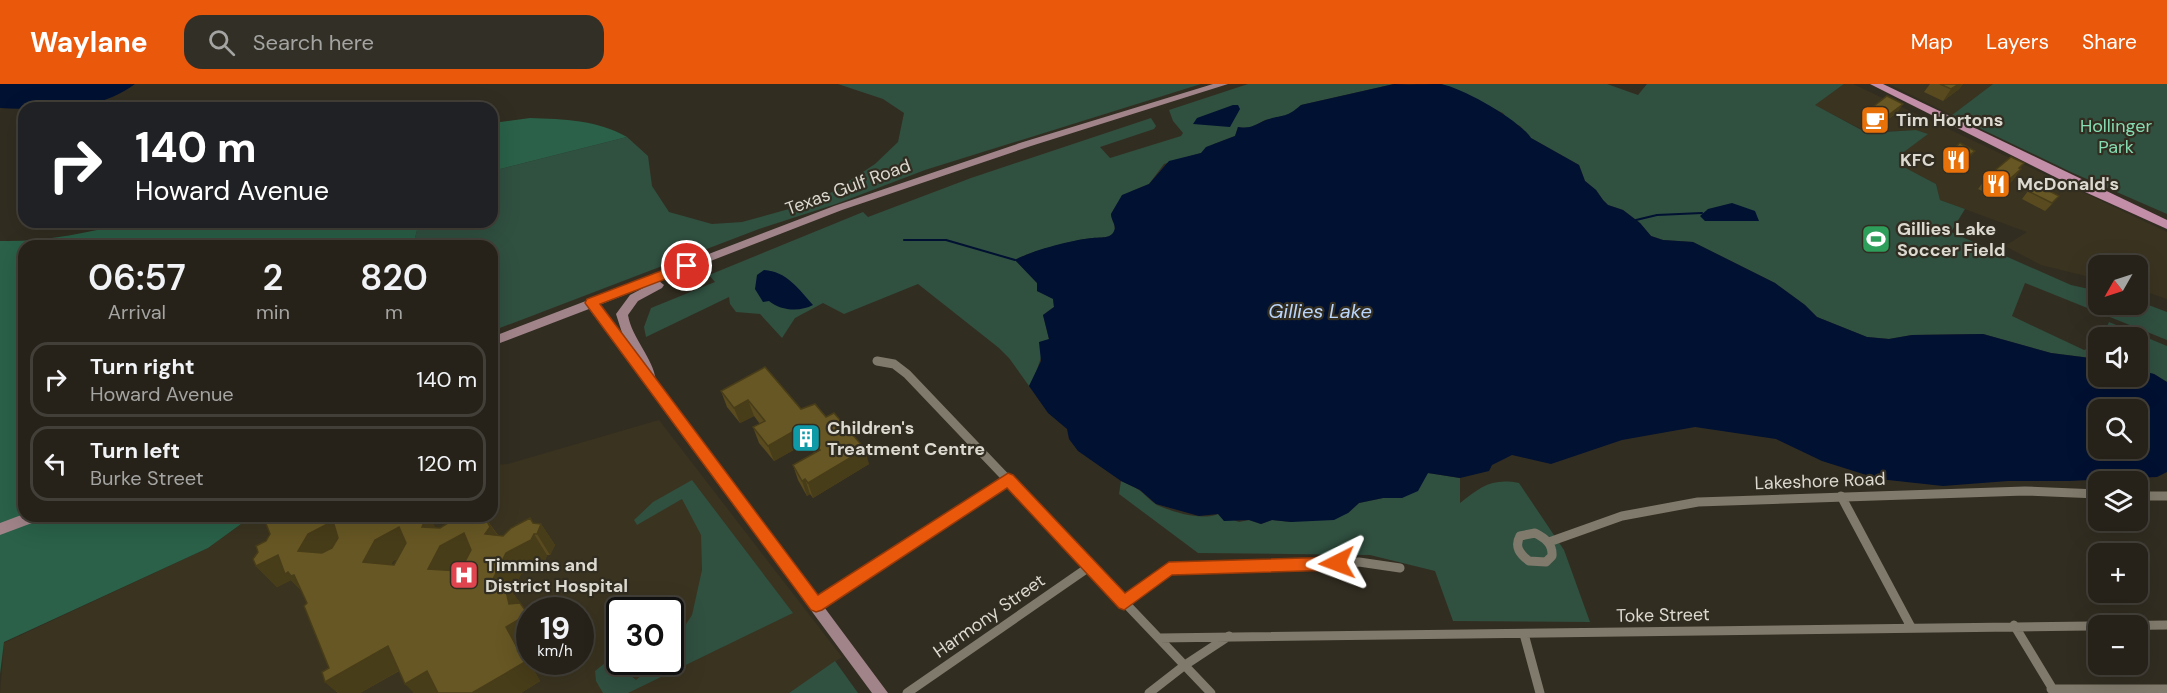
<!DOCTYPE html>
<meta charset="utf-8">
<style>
:root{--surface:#262219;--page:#322f26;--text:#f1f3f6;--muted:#a4a4a2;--line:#423f38;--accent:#ea580c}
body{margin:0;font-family:"DM Sans",sans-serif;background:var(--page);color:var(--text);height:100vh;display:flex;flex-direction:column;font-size:22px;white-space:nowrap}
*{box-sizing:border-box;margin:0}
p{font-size:20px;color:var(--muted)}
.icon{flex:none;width:33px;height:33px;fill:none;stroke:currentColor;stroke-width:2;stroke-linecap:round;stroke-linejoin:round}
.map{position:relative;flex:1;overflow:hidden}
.side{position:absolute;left:18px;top:156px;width:480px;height:282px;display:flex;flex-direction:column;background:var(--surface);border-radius:18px;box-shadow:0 6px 24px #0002,0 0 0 2px var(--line)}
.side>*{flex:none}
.banner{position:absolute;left:18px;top:18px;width:480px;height:126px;border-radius:18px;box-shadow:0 6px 24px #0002,0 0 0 2px var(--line);background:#202124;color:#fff;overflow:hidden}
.needle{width:39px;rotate:231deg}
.controls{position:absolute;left:2088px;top:171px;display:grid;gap:12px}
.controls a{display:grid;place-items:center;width:60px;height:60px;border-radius:12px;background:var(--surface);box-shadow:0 6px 24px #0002,0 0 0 2px var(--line);font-size:30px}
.speed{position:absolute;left:516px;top:513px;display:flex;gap:12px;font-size:30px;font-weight:700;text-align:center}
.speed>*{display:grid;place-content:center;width:78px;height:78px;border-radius:50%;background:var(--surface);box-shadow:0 6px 24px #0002,0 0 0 2px var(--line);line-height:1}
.speed small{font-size:15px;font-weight:400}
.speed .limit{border:3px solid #111;border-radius:9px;background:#fff;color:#111}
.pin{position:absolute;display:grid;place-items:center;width:51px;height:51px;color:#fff;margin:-26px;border:3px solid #fff;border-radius:50%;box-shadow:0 2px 6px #0007}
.me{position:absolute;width:66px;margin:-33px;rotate:267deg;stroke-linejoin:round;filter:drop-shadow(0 0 4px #0008)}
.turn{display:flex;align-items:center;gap:21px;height:126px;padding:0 18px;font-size:27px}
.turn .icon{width:78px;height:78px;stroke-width:2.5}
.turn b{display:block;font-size:42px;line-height:51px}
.eta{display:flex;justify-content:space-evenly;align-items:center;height:102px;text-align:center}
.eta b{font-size:36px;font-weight:600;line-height:42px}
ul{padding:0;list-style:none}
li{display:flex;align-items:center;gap:18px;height:75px;margin:0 12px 9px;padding:0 6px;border:3px solid var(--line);border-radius:18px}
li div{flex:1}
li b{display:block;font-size:22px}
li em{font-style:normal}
header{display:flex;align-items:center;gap:36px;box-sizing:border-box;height:84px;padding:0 30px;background:var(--accent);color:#fff}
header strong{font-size:28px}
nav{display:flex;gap:33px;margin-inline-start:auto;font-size:21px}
.search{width:420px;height:54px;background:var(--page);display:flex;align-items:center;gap:15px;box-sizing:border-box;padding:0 21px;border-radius:18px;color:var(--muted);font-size:22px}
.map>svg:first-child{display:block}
</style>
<header>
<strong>Waylane</strong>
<div class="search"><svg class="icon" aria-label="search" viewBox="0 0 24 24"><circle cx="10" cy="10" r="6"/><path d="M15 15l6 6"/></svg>Search here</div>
<nav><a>Map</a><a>Layers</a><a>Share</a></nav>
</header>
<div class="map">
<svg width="2167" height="609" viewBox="0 0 2167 609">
<rect width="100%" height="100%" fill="#322d21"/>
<!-- built -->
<path fill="#3a3320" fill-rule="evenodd" d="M1844,0h9l314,148v67l-29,-10v-23h-40v13l-57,-14 -36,-19 22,-14 -87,-32 -4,-16 -37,-19 5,-13 23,-18 -11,-4 -49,2 -53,-27z
M1889,0h104l-41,31z
M659,336l183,237 -53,36h-789l4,-50 204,-95 44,-32h240v-51l16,-1zM530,526h50v52h-50zM620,526h50v52h-50z"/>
<!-- green -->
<path fill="#305040" d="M838,0h363l-276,86 -89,34 -77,25 -267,102v-85h-79l6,-24h73v-51l135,-34 21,19 4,30 17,26 43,12 30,-2 65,-18 27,-13 41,-27 23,-22 6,-29 -21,-14z
M1248,0h161h-15l-93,21 -11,10 -25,5 -16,9 -11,-2 -3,9 -21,8 -13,9 -37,11 -15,20 -17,7 -15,13 -6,10c0,6 6,12 3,18 -3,7 -14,5 -21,6 -16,1 -65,14 -78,22l22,23v8l16,7 1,9 -11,8 6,24c-9,15 -10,32 -20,47l-20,-28 -10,-10 -81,-64 -74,30 -21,-11 -28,15 -13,20 -22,-24 -24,-2 -6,-8 -1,-7 -83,40 -2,-10 7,-19 64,-26 -6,-7 154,-63 5,5 103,-39 180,-60 5,8 -2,3 -54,18 10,11 71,-22 2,-3 -10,-12 -4,-11z
M1441,0h166l31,11 9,-11h197l-29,21 52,28 49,-3 12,4 -24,18 -4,13 36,19 4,16 25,9 -14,23 120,53 27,6v13h40v-3l29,11v28l-142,-57 -13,33 72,34 14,-5v14l-47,-6 -68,-19 -71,1 -23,4 -22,-2 -50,-20 -12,-12 -30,-22 -82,-41 -30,-2 -12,-4 -11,-13 -17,-13 -15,-5 -5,-5 -7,-10 -11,-9 -6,-16 -48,-27 -11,-12 -12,-6 -5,-7z
M1993,0h174v130l-94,-41 -121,-58z
M2109,238l58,24v36l-13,-8 -16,-4v-32h-36z
M1428,389l32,5v25c21,-16 31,-25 59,-20l45,67 26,72 -137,-1 -18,-50 -65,-16 -172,-2 -79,-59 2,-13c6,3 12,5 18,9 6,4 11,11 18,15 16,7 44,16 61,9l21,8 10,-2 12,4 11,-4 19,2 57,-9 11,-10 24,-5h19z
M692,396l101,133 -165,80h-25l-7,-12 -1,-10 15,-12 26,21 20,-18h14l1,-15 21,-32 10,-45 -1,-35 -19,-36 -45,26 -3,-5 19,-18z
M835,577l23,32h-69z"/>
<!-- forest -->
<path fill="#2a6148" d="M530,34c34,1 67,2 97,19l-135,34v-48z
M130,138h289l-6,24h-389v270h228l-44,32 -204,94 -4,32v-433c44,1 88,-8 130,-19z"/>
<!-- water -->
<path fill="#001132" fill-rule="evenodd" d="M0,0h135c-39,29 -89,26 -135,24z
M1394,0c15,1 32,0 47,0 22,4 78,36 90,54l48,27 6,16 11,9 7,10 5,5 15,5 17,13 11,13 12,4 30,2 82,41 30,22 12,12 50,20 22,2 23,-4 71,-1 68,19 47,6v17h40v-6l16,4 13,8v90l-10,5 -89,4h-60l-65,5 -64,-7 -57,-18 -46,-22 -81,-12 -73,13 -71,24 -39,-9 -20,10 -3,6 -29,7 -32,-5 -10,18 -16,7h-19l-24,5 -11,10 -14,7 -43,2 -19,-2 -11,4 -12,-4 -25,1 -6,-7 -19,2 -43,-12 -16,-14 -19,-9 -43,-30 -9,-12 -2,-10 -19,-16 -19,-27 12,-25 -2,-19 10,-3 -6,-24 11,-8 -1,-8 -16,-8v-8l-22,-23c15,-9 60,-21 78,-22 7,-1 18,1 21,-7 3,-5 -3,-11 -3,-17l11,-19 27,-11 20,-23 32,-8 5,-6 29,-11 3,-9c13,2 16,-2 28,-7 17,-6 19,-1 35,-15zM2098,326h40v38h-40z
M1233,21h5l2,4 -10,18 -37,-3 4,-6z
M1732,119l23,8 4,10h-54l-5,-5 8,-7z
M764,186c22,1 35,19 49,35 -13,7 -32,6 -44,-4l-6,1 -8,-13 2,-14z"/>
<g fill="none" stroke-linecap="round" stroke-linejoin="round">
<!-- stream -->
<path stroke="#001132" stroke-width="2" d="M1636,136l21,-5 45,-2
M904,156h42l69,20"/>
<!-- minor -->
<path stroke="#7f7a6b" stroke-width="9" d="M877,277l17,3 13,10 304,319
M1841,412l70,131
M2138,412h29
M1535,449c10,5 18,11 17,23l-6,6 -17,-1c-9,-7 -15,-14 -9,-25z
M1549,458l73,-26 76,-14 327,-11 73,3
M1124,519l45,-34 190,-7 41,6
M816,521l192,-126
M2014,541l40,66
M1524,550l16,59
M1159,554l1008,-13
M2051,605h116
M907,609l182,-126
M1149,609l36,-28 44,-29"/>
<!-- secondary -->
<path fill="#a08489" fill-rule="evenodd" d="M1213,0h15l-197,62 -189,64 -183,71 5,4 -2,3 -24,13 -10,14c4,24 25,42 28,66l232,312h-16l-283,-384 -97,37v-9l342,-131 189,-64zM645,203l-15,8 -14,19 8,25 -25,-34z
M24,430v2h18l-2,4 -40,15v-12z"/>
<!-- primary -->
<path fill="#c28ea8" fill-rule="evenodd" d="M1870,0h13l284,136v9l-82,-37z"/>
</g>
<!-- wall -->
<path fill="#594b1f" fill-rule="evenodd" d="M1930,0h33l-4,5 -16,12 -19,-9z
M1870,25l28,3 -18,13 -15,-8z
M1948,69l21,6 -12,10 -15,-8z
M2020,84l1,1 -9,12 -18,16 -16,-8 9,-12z
M2036,100l16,20 -7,7 -23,-12 6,-8z
M721,307l80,18 68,55 -56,34 -3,-4 -3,2 -9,-16 -5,-15 21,-12 -8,-10 -32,18 -15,-18 -6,-16 7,-3 -6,-8 -14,7 -13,-16z
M263,432h104l5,5 2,1 9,-6h44l9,12h4l28,-11 8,1 8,-2 14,19 5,1 31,-13 7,1 14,21 -5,10h-3l-2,6 -24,13 -9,18 18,24v26l-9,5 19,34 -19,12h-107l-15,-22 -39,22h-22l-13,-11 4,-14 -22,-65 -5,-12 -11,-11 -14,7 -21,-21 10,-25 4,-7zM397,475l-3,6h-3l2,-4zM464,479l-4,8h-5l1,-4z"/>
<!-- shaded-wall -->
<path fill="#483d19" d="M1959,0h4l-4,5 -16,12 8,-12z
M1903,20l-5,8 -18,13 6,-8z
M1975,67l-6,8 -12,10 6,-9z
M2024,79l-9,12 6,-6 -9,12 -18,16 9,-12z
M748,316l6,16 -14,7 -6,-15z
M801,343l5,16 -32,18 -6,-15z
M865,365l4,15 -56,34 -5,-15z
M805,395l5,15 -3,2 -5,-15z
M288,432h19l2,2 24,3 18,22 -24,12 -29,-4z
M359,432h8l7,7 25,4 17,21 -23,13 -12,22 -18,-21 -5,-42z
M424,432h3l10,13 -15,-2z
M484,432l14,20 -13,-2z
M541,440l14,21 -5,10 -13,-21z
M464,449l15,21 -23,13 -11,22 -17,-20 12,-23z
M534,450l13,21 -2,6 -24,13 -9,18 18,24v26l-9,5 19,34 -19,12h-49l34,-66 -14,-46 14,-28z
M278,471l20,21 7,18 -14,-14 -14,7 -21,-21z
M388,562l19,20 -47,27h-22l-13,-11z
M427,587l14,22h-27l-9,-9z"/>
<!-- building -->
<path fill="#675724" stroke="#483d19" stroke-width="1.5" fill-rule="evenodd" d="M1940,0h19l-8,5z
M1887,12l16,8 -17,13 -16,-8z
M1960,59l15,8 -12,9 -15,-7z
M2011,73l13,6 -5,5 2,1 -18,16 -16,-8z
M2036,100l23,12 -7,7 -24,-12z
M765,283l36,42 14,-5 11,13 8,-4 31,36 -57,34 -3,-4 -3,2 -9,-16 27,-15 -19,-23 -33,19 -15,-19 12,-6 -17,-21 -14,8 -13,-17z
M263,432l44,1 2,-1h50l-1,4 16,2 9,-6h41l1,3 -3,8 18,1 19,-12h8l1,1 8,1 4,-2h4l6,11 -5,7 18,2 8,-8 19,-10 3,5 8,1 -4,10h-3l-3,6 -25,13 -14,28 16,4 -2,6 3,13 11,-1 8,11 -22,13 19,35 -53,31h-34l-11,-22 -22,13 -17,-38 -63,36 -3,-10 7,-4 -25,-62 3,-3 -13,-28 -3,1 -3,-4 -3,2 -7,-19 -22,11 -3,-7 5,-7 -2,-6 10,-5 4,-7zM333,437l5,17 -6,10 -10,5 -24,-2 10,-17zM399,443l7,16 -12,22 -31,-3 12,-22zM464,449l7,17 -11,21 -32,-2 12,-23z"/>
<!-- route -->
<path fill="#ea580c" stroke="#983908" stroke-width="1.5" d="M687,177l5,2 2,3 -2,3 -92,35 218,291 190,-122 5,2 112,118 44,-31 168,-5 6,2 2,4 -2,5 -6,2 -165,5 -48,35 -5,-2 -112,-120 -185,122 -6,2 -5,-2 -226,-307 2,-4z"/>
<!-- icons -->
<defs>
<g id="cafe-square" transform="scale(1.5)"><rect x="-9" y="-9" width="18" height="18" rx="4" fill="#e8710a" stroke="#322d21"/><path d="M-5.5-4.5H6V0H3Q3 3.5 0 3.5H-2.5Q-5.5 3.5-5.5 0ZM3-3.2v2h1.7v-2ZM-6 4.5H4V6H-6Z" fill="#fff"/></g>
<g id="restaurant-square" transform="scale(1.5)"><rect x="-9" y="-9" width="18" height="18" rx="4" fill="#e8710a" stroke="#322d21"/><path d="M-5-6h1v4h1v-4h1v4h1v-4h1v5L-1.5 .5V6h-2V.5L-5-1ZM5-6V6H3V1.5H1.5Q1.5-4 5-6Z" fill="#fff"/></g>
<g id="stadium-square" transform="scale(1.5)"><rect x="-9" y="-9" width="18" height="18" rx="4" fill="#2e9e5b" stroke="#322d21"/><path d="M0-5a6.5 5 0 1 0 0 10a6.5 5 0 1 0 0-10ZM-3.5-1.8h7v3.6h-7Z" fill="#fff"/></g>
<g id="building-square" transform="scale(1.5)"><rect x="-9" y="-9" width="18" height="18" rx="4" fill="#0f9aa8" stroke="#322d21"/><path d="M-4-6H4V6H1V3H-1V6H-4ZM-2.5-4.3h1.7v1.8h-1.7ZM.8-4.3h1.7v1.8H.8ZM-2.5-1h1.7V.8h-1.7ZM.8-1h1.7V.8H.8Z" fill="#fff"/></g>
<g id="hospital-square" transform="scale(1.5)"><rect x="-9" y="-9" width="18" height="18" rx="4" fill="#e0444e" stroke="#322d21"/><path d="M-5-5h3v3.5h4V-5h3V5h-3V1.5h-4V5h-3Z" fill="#fff"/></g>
</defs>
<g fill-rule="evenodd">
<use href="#cafe-square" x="1875" y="36"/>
<use href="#restaurant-square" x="1956" y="76"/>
<use href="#restaurant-square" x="1996" y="100"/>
<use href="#stadium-square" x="1876" y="155"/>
<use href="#building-square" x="806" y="354"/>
<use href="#hospital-square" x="464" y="491"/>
</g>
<g text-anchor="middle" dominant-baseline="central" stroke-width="4.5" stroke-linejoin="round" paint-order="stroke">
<!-- poi labels -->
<g font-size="18" font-weight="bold" fill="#dcd9d1" stroke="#322d21" text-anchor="start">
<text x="1896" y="36">Tim Hortons</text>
<text x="1935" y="76" text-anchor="end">KFC</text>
<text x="2017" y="100">McDonald's</text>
<text x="1897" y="145">Gillies Lake<tspan x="1897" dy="21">Soccer Field</tspan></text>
<text x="827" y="344">Children's<tspan x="827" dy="21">Treatment Centre</tspan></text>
<text x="485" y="481">Timmins and<tspan x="485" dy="21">District Hospital</tspan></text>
</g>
<!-- park labels -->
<g font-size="18" fill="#87dcb2" stroke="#322d21">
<text x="2116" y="42">Hollinger<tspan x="2116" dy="21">Park</tspan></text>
</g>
<!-- street labels -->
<g font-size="18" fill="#dcd9d1" stroke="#322d21">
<text transform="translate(848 103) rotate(-20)">Texas Gulf Road</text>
<text transform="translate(1820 397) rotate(-2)">Lakeshore Road</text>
<text transform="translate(1663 531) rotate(-1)">Toke Street</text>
<text transform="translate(989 532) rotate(-35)">Harmony Street</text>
</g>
<!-- water labels -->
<g font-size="20" font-style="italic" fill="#bad5fc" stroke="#322d21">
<text x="1320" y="227">Gillies Lake</text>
</g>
</g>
</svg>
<div class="controls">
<a><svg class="needle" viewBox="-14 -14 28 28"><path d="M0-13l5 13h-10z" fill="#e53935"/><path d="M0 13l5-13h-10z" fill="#a4a4a2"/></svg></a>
<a><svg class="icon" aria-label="sound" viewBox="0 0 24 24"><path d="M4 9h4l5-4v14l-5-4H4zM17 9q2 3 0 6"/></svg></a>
<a><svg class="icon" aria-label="search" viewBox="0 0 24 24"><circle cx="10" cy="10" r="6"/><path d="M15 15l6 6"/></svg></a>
<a><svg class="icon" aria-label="layers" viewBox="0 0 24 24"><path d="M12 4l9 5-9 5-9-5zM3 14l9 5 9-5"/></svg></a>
<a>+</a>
<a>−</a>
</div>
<div class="speed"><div>19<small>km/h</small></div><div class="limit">30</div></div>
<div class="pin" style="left:687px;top:182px;background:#d93025"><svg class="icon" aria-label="arrive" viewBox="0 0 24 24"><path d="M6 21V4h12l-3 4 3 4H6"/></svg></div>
<svg class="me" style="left:1337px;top:479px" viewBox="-20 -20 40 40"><path d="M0-17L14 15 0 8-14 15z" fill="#ea580c" stroke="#fff" stroke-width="4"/></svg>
<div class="banner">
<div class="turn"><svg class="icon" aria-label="right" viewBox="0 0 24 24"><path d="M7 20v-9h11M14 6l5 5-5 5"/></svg><div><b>140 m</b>Howard Avenue</div></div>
</div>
<section class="side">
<div class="eta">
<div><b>06:57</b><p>Arrival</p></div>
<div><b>2</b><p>min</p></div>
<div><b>820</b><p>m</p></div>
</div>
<ul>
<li><svg class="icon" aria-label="right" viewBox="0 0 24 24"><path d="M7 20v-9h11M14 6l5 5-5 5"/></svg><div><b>Turn right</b><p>Howard Avenue</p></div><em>140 m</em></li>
<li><svg class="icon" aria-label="left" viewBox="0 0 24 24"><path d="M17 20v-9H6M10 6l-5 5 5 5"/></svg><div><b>Turn left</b><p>Burke Street</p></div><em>120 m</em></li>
</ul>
</section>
</div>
